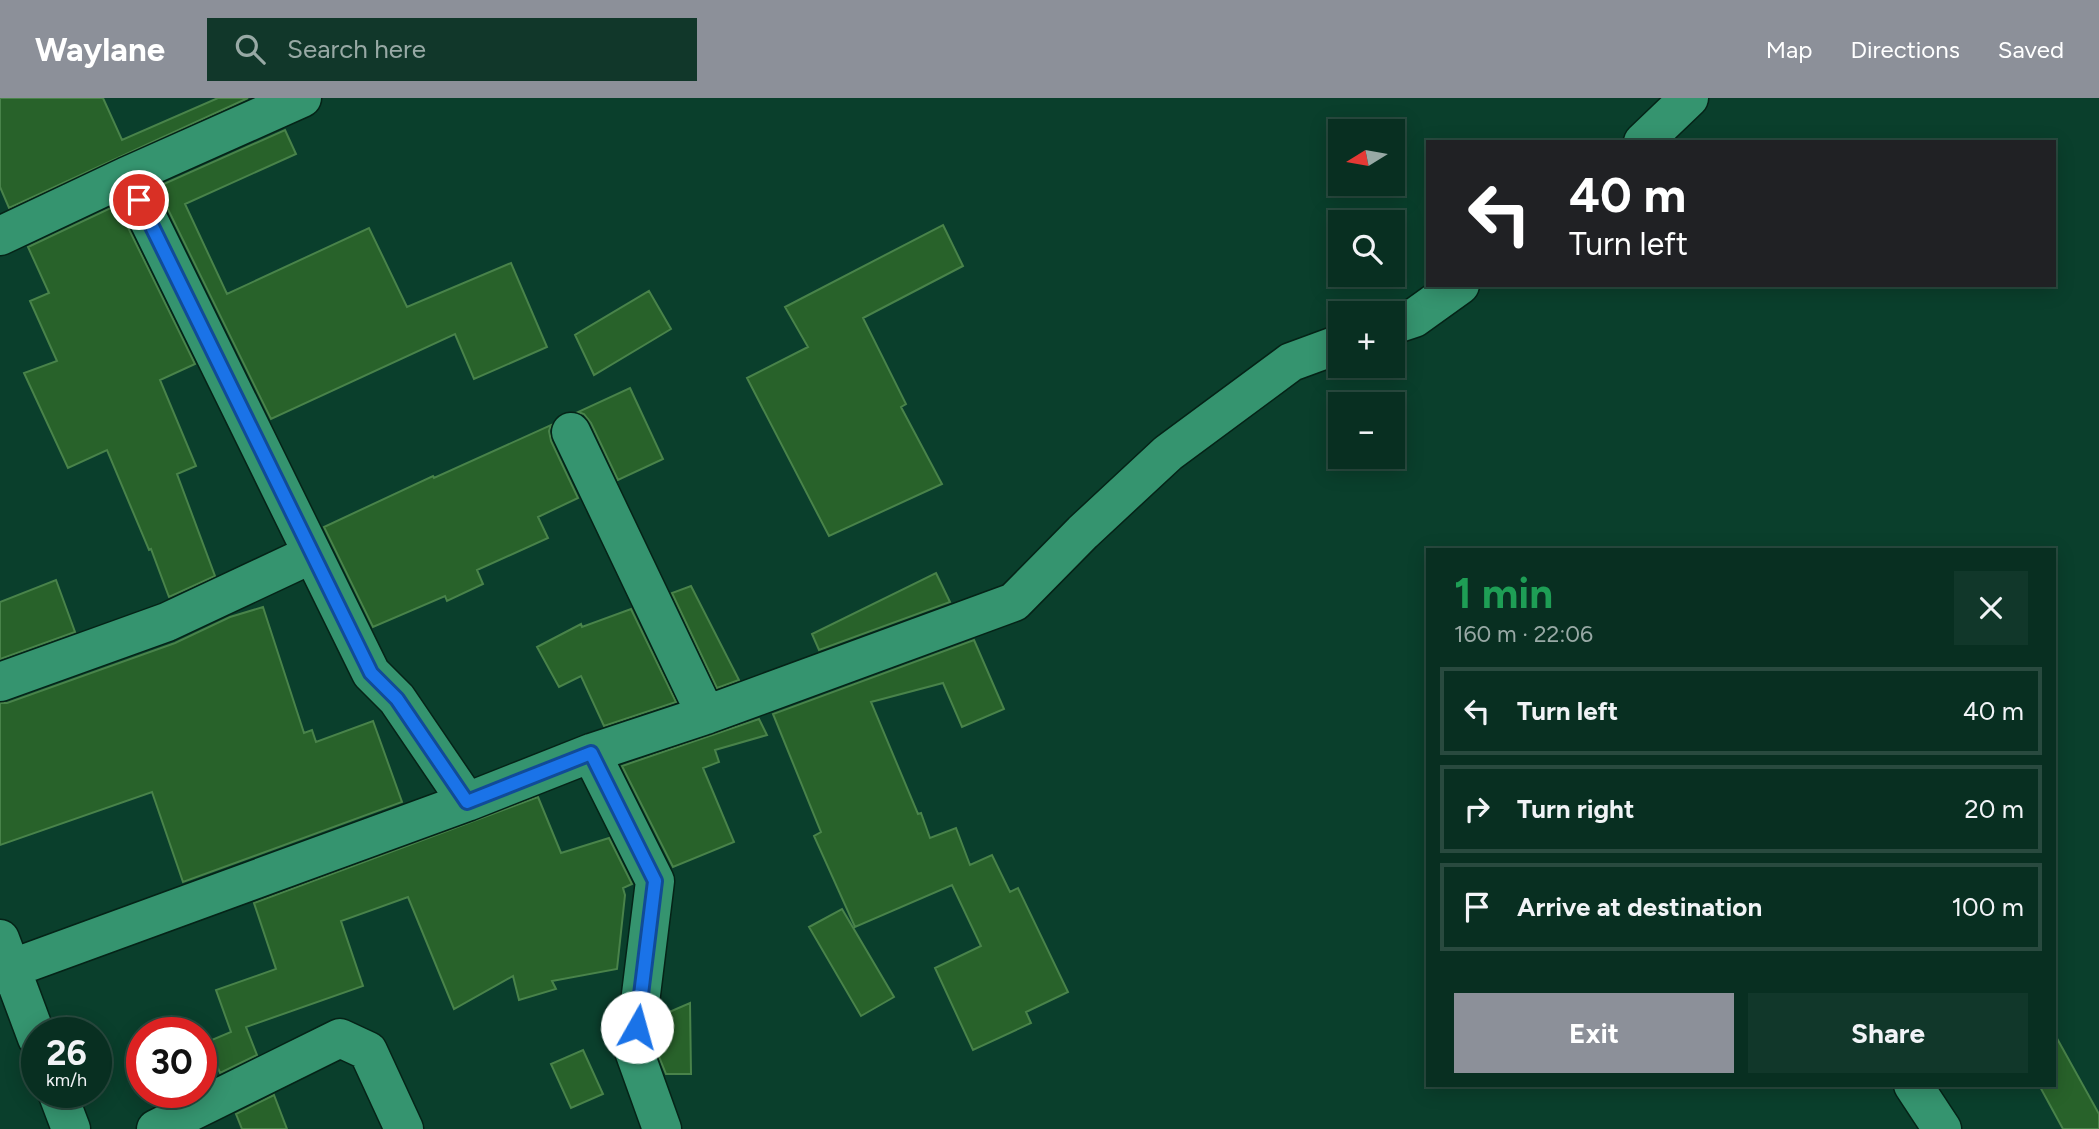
<!DOCTYPE html>
<meta charset="utf-8">
<style>
:root{--surface:#082f21;--page:#11372a;--text:#f1f3f6;--muted:#98a9a5;--line:#294a3f;--accent:#8c9099}
body{margin:0;font-family:Figtree,sans-serif;background:var(--page);color:var(--text);height:100vh;display:flex;flex-direction:column;font-size:26px;white-space:nowrap}
*{box-sizing:border-box;margin:0}
p{font-size:23px;color:var(--muted)}
.icon{flex:none;width:38px;height:38px;fill:none;stroke:currentColor;stroke-width:2;stroke-linecap:round;stroke-linejoin:round}
.map{position:relative;flex:1;overflow:hidden}
.sheet{position:absolute;left:1426px;top:450px;width:630px;height:539px;display:flex;flex-direction:column;background:var(--surface);border-radius:0px;box-shadow:0 4px 18px #0003,0 0 0 2px var(--line)}
.sheet>*{flex:none}
.hud{position:absolute;left:1426px;top:42px;width:630px;height:147px;border-radius:0px;box-shadow:0 4px 18px #0003,0 0 0 2px var(--line);background:#202124;color:#fff;overflow:hidden}
.needle{width:46px;rotate:259deg}
.fabs{position:absolute;left:1328px;top:21px;display:grid;gap:14px}
.fabs a{display:grid;place-items:center;width:77px;height:77px;border-radius:0px;background:var(--surface);box-shadow:0 4px 18px #0003,0 0 0 2px var(--line);font-size:35px}
.speed{position:absolute;left:21px;top:919px;display:flex;gap:14px;font-size:35px;font-weight:700;text-align:center}
.speed>*{display:grid;place-content:center;width:91px;height:91px;border-radius:50%;background:var(--surface);box-shadow:0 4px 18px #0003,0 0 0 2px var(--line);line-height:1}
.speed small{font-size:18px;font-weight:400}
.speed .limit{border:10px solid #d22;background:#fff;color:#111}
.pin{position:absolute;display:grid;place-items:center;width:60px;height:60px;color:#fff;margin:-30px;border:4px solid #fff;border-radius:50%;box-shadow:0 2px 7px #0007}
.me{position:absolute;width:77px;margin:-38px;rotate:7deg;stroke-linejoin:round;filter:drop-shadow(0 0 5px #0008)}
.turn{display:flex;align-items:center;gap:24px;height:147px;padding:0 28px;font-size:32px}
.turn .icon{width:91px;height:91px;stroke-width:2.5}
.turn b{display:block;font-size:49px;line-height:60px}
.round{display:grid;place-items:center;flex:none;width:74px;height:74px;border-radius:0px;background:var(--page)}
.summary{display:flex;align-items:center;justify-content:space-between;height:119px;padding:0 28px}
h1{font-size:42px;font-weight:700;line-height:52px;color:#1e9e55}
.button{display:flex;gap:14px;margin-top:auto;padding:14px 28px}
.button a{flex:1;height:80px;border-radius:0px;background:var(--accent);color:#fff;font-size:28px;font-weight:700;line-height:80px;text-align:center}
.button a+a{background:var(--page);color:var(--text)}
ul{padding:0;list-style:none}
li{display:flex;align-items:center;gap:21px;height:88px;margin:0 14px 10px;padding:0 14px;border:4px solid var(--line);border-radius:0px}
li div{flex:1}
li b{display:block;font-size:26px}
li em{font-style:normal}
header{display:flex;align-items:center;gap:42px;box-sizing:border-box;height:98px;padding:0 35px;background:var(--accent);color:#fff}
header strong{font-size:33px}
nav{display:flex;gap:38px;margin-inline-start:auto;font-size:24px}
.search{width:490px;height:63px;background:var(--page);display:flex;align-items:center;gap:18px;box-sizing:border-box;padding:0 24px;border-radius:0px;color:var(--muted);font-size:26px}
.map>svg:first-child{display:block}
</style>
<header>
<strong>Waylane</strong>
<div class="search"><svg class="icon" aria-label="search" viewBox="0 0 24 24"><circle cx="10" cy="10" r="6"/><path d="M15 15l6 6"/></svg>Search here</div>
<nav><a>Map</a><a>Directions</a><a>Saved</a></nav>
</header>
<div class="map">
<svg width="2099" height="1031" viewBox="0 0 2099 1031">
<rect width="100%" height="100%" fill="#0a3f2c"/>
<!-- building -->
<path fill="#28622a" stroke="#49834a" stroke-width="2" d="M0,0h103l19,42 96,-42h30l-239,110 -9,-21z
M285,32l11,24 -111,50 42,90 142,-66 38,79 104,-44 36,84 -73,32 -19,-45 -184,85 -114,-232z
M117,107l78,159 -35,16 36,86 -19,8 38,102 -46,21 -18,-48 -2,1 -42,-100 -39,18 -44,-95 33,-12 -27,-60 19,-8 -21,-46z
M943,127l20,41 -100,52 43,86 -5,3 41,77 -113,52 -82,-158 61,-31 -23,-40z
M649,193l22,38 -77,46 -19,-40z
M630,290l33,71 -45,21 -27,-57 -7,-9 -6,-2z
M551,327l-2,6 2,10 27,57 -40,19 10,21 -71,32 6,14 -36,17 -2,-5 -72,31 -49,-100 109,-51 1,2z
M936,475l14,29 -131,48 -7,-16z
M56,482l19,52 -75,27v-57z
M691,488l48,94 -22,8 -45,-95z
M263,509l41,126 8,-3 4,12 57,-21 29,81 -219,80 -31,-90 -152,53v-142h7l168,-60 55,-26z
M631,511l45,93 -72,24 -23,-50 -22,11 -22,-40 44,-23 1,3z
M974,542l30,69 -42,18 -19,-44 -72,19 47,112 3,-1 9,25 26,-10 14,37 22,-10 18,37 8,-4 50,104 -42,20 5,11 -58,27 -38,-82 46,-22 -29,-61 -97,42 -41,-91 7,-4 -48,-118z
M759,621l8,16 -52,15 4,12 -16,6 31,74 -61,25 -51,-101z
M538,699l23,56 48,-15 23,46 -9,4 2,7 -8,74 -65,12 4,8 -37,11 -6,-24 -59,33 -46,-112 -67,24 22,65 -117,41 11,28 -37,18 -13,-31 24,-10 -15,-42 60,-21 -22,-66z
M842,811l52,88 -33,19 -52,-89z
M690,905l1,71h-25l-10,-25 4,-33z
M2054,935l45,81v15h-36l-24,-44h15z
M583,952l20,44 -32,14 -20,-44z
M274,997l13,34h-45l-6,-15z"/>
<g fill="none" stroke-linecap="round" stroke-linejoin="round">
<!-- minor casing -->
<g stroke="#052317" stroke-width="41">
<path id="minor" d="M1643,44l46,-44
M127,78l244,497 26,26 70,103
M0,138l127,-60 175,-78
M1393,227l21,-7 46,-33
M571,334l135,283
M0,584l167,-60 145,-68
M591,655l64,128 -21,170 28,78
M0,841l37,99
M0,877l10,-6 457,-167 124,-49 115,-38 308,-113 69,-70 85,-79 123,-91 49,-18
M1913,987l29,44
M57,994l14,37
M156,1031l184,-91 28,13 36,78"/>
</g>
<!-- minor -->
<use href="#minor" stroke="#35946f" stroke-width="38"/>
</g>
<g fill="none" stroke-linecap="round" stroke-linejoin="round">
<!-- route casing -->
<g stroke="#114b97" stroke-width="18">
<path id="route" d="M139,102l232,473 26,26 70,103 124,-49 64,128 -18,146"/>
</g>
<!-- route -->
<use href="#route" stroke="#1a73e8" stroke-width="12"/>
</g>
</svg>
<div class="fabs">
<a><svg class="needle" viewBox="-14 -14 28 28"><path d="M0-13l5 13h-10z" fill="#e53935"/><path d="M0 13l5-13h-10z" fill="#98a9a5"/></svg></a>
<a><svg class="icon" aria-label="search" viewBox="0 0 24 24"><circle cx="10" cy="10" r="6"/><path d="M15 15l6 6"/></svg></a>
<a>+</a>
<a>−</a>
</div>
<div class="speed"><div>26<small>km/h</small></div><div class="limit">30</div></div>
<div class="pin" style="left:139px;top:102px;background:#d93025"><svg class="icon" aria-label="arrive" viewBox="0 0 24 24"><path d="M6 21V4h12l-3 4 3 4H6"/></svg></div>
<svg class="me" style="left:637px;top:929px" viewBox="-20 -20 40 40"><circle r="19" fill="#fff"/><path d="M0-13L10 11 0 6-10 11z" fill="#1a73e8"/></svg>
<div class="hud">
<div class="turn"><svg class="icon" aria-label="left" viewBox="0 0 24 24"><path d="M17 20v-9H6M10 6l-5 5 5 5"/></svg><div><b>40 m</b>Turn left</div></div>
</div>
<section class="sheet">
<div class="summary"><div><h1>1 min</h1><p>160 m · 22:06</p></div><a class="round"><svg class="icon" aria-label="close" viewBox="0 0 24 24"><path d="M6 6l12 12M18 6L6 18"/></svg></a></div>
<ul>
<li><svg class="icon" aria-label="left" viewBox="0 0 24 24"><path d="M17 20v-9H6M10 6l-5 5 5 5"/></svg><div><b>Turn left</b></div><em>40 m</em></li>
<li><svg class="icon" aria-label="right" viewBox="0 0 24 24"><path d="M7 20v-9h11M14 6l5 5-5 5"/></svg><div><b>Turn right</b></div><em>20 m</em></li>
<li><svg class="icon" aria-label="arrive" viewBox="0 0 24 24"><path d="M6 21V4h12l-3 4 3 4H6"/></svg><div><b>Arrive at destination</b></div><em>100 m</em></li>
</ul>
<div class="button"><a>Exit</a><a>Share</a></div>
</section>
</div>
